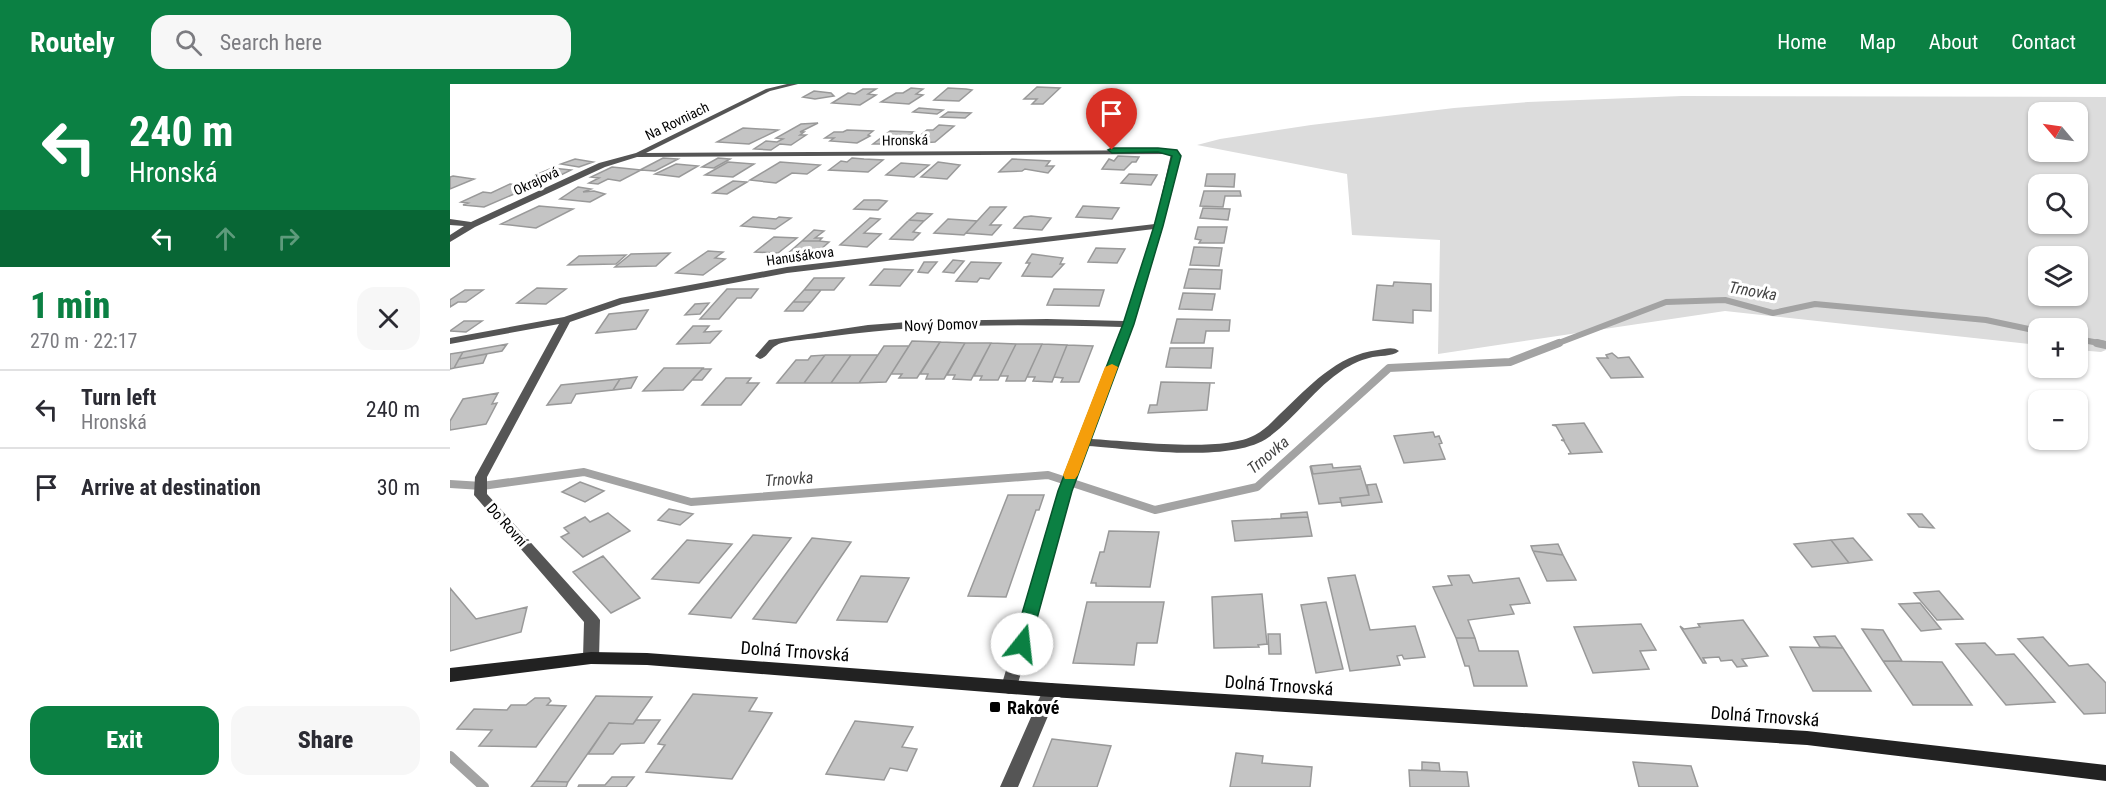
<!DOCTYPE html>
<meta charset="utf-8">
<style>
:root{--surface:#fff;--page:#f7f7f7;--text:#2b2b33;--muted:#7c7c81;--line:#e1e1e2;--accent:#0b8043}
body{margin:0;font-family:"Roboto Condensed",sans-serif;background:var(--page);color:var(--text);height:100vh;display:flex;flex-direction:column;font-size:22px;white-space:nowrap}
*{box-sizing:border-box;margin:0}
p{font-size:20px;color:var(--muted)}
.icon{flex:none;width:33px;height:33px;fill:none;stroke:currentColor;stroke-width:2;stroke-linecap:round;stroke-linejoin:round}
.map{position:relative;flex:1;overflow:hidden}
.details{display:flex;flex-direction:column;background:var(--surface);width:450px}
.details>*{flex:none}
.guide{background:#0b8043;color:#fff;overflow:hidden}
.needle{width:39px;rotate:299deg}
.tools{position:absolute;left:1578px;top:18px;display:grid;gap:12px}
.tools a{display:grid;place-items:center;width:60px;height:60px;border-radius:12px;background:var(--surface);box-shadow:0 2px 4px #0004;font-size:30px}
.pin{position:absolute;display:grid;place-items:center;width:51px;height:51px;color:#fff;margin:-62px -26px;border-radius:50% 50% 50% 0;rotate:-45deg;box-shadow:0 0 6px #0007}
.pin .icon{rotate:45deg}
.me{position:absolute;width:66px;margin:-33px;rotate:16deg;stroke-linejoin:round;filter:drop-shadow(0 0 4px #0008)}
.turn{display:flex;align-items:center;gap:21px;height:126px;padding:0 30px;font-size:27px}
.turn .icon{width:78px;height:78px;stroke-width:2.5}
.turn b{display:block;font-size:42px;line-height:51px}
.lanes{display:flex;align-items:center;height:57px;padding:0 30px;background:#0003;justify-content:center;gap:30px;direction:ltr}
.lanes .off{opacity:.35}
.round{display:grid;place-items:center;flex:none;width:63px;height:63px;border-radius:18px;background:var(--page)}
.overview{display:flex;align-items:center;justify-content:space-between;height:102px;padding:0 30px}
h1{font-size:36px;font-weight:800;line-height:45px;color:var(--accent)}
.primary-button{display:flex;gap:12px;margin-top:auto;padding:12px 30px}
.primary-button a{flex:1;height:69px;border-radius:18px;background:var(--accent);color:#fff;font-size:24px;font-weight:800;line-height:69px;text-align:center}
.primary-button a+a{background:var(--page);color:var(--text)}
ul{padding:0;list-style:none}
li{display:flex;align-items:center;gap:18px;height:78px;padding:0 30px;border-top:2px solid var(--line)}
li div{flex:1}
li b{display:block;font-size:22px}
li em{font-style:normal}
header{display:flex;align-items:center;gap:36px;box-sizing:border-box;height:84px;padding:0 30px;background:var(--accent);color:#fff}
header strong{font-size:28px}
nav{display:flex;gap:33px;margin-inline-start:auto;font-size:21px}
.search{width:420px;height:54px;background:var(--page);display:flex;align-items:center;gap:15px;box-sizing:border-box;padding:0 21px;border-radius:18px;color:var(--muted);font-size:22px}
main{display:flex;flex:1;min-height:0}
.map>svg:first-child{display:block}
</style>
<header>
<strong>Routely</strong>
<div class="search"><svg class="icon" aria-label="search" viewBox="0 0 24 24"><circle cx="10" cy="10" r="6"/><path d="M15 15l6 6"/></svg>Search here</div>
<nav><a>Home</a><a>Map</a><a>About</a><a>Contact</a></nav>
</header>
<main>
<section class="details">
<div class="guide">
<div class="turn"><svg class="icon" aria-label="left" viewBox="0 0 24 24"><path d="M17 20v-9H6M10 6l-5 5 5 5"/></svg><div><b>240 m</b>Hronská</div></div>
<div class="lanes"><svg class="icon" aria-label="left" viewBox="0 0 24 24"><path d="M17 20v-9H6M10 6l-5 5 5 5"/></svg><svg class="icon off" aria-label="ahead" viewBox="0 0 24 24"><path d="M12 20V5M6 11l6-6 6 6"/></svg><svg class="icon off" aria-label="right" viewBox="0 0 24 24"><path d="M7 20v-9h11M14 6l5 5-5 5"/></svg></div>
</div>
<div class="overview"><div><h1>1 min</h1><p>270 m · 22:17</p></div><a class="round"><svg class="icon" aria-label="close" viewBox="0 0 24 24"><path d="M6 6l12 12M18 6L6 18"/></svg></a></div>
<ul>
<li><svg class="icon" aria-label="left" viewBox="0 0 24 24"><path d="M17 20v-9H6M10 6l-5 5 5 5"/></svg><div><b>Turn left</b><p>Hronská</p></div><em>240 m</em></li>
<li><svg class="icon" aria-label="arrive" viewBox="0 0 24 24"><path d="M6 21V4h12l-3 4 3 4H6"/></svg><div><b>Arrive at destination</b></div><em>30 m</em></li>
</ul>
<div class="primary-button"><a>Exit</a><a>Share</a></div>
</section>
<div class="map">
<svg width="1656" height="703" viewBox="0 0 1656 703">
<rect width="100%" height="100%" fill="#fff"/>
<!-- green -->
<path fill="#dcdcdc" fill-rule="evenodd" d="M1232,12l424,1v253l-5,2 -23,-2v-22h-40v17l-313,-34 -287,43 2,-114 -88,-5 -5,-61 -150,-29 23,-6 91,-14 143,-17 74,-6zM1588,28h40v40h-40zM1588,100h40v40h-40zM1628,172v40h-40v-40z"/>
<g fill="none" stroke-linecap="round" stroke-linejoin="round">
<!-- stream-far2 -->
<path stroke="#a3a3a3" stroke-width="6" d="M1628,255l26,5
M1106,260l110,-42 59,-2 48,13 42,-9 171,16 52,11"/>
<!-- stream-far1 -->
<path stroke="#a3a3a3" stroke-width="8" d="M1647,259l9,2
M0,400l32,2 102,-14 107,30 357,-27 107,35 102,-23 132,-119 121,-6 49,-19"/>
<!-- stream -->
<path stroke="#a3a3a3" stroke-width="10" d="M0,672l34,31"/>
</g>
<!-- building -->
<path fill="#c4c4c4" stroke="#999" stroke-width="1.5" d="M587,3l23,1 -17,16h-11l5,-5h-13z
M461,4l12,1 -7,5 7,1 -14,9 -28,-2 15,-9h7z
M498,4l18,1 6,1 -13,11 -25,-1z
M413,5h13l-8,5 8,1 -16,10 -28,-2 16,-10 7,1z
M364,7l17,2 3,3 -19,3 -12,-2z
M469,24l24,2 -6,4 -24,-2z
M498,28l23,1 -6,5 -24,-1z
M368,39l-18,9h4l-4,3h6l-15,10 -11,-1 -9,6 -17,-1 12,-8 11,1 6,-3 -7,-1 25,-14z
M489,41l15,1 -19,16 -17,1 6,-5 -8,1 11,-9h6z
M293,44l35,2 -29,14 -32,-2z
M397,46l26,1 -5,4 2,1 -13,7 -27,-2 4,-3h-9l9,-6h9z
M440,47l24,1 -16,12h-25z
M668,72l21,1 -3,5h-4l-8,8 -22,-1 7,-10 5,2z
M213,74l15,1 -23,12 -15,-1z
M268,74l12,1 -16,9 -12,-1z
M402,74l12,1 19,1 -15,12 -39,-2 12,-9 6,1z
M125,75l18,3 -14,5 -18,-3z
M562,75l38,2 -4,5h8l-6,7 -23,-4 -3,2 -23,1z
M278,78l26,2 -21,13 -28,-2z
M330,78l40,3 -13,9 -15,-1 -16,10 -26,-3z
M488,78l22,3 -13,14 -26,-2z
M451,79l28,2 -15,12 -28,-2z
M226,80l22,2 -19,11 -24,-3z
M162,83l29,3 -21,11 -12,-2 -10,5 -9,-1 10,-5 -8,-1z
M102,84l19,2 -16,8 -19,-3z
M679,90l28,1 -6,10 -30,-2z
M757,90h28l-1,13 -29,-1z
M3,92l21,3 -24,10v-12z
M283,97l14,1 -20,12 -14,-1z
M60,100l20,3 -46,20 -21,-2 5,-2 -7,-1 22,-10 8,1z
M128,103l13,2 -8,3 11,-1 11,3 -15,8 -30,-3z
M754,107h36l1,5h-16l-2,11 -23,-1z
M414,116h15l8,1 -9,9 -24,-1z
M89,122l34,3 -37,19 -35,-4z
M633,122l36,2 -7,11 -36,-2z
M540,123h16l-16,18h11l-9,10 -26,-2z
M753,124l27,1 -2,11 -28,-2z
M467,129l15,1 -8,7 -15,-1z
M581,132l20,2 -9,12 -28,-2 10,-11z
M303,133l23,2 3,-2 12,1 -16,11 -34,-3z
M420,134l10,1 -16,14 17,1 -14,13 -27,-2z
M498,135l29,2 -13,14 -30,-2z
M459,136l15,1 -11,11 7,1 -7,7 -23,-1z
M748,143h29l-3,16h-25l2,-3 -6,-1z
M364,146l10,1 -9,7h7l-3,3h-17z
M324,153l23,1 -19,15 -23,-1z
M352,157h17l10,1 -16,14 -27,-1z
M744,163l28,1 -3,18 -29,-1z
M646,164l29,1 -8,14 -29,-1z
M258,167l15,1 -8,6 10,1 -22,16 -27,-2z
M220,169l-14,13 -41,1 16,-13z
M582,170l31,4 -3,6h4l-12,13 -30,-1 8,-13h-4z
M176,171l-10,9 -48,1 11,-9z
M503,176l11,1 -10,12 -11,-1z
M474,178h13l-9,11 -10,-1z
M521,178l30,1 -12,16 -9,-1 -3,4 -21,-1z
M434,185l29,1 -13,16 -30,-1z
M739,185l33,1 -2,19 -36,-1z
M364,194h30l-10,12h-30z
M944,198l37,2v27l-18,-1v13l-40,-3 4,-35 16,1z
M87,204l29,1 -20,15 -29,-1z
M277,205h31l-7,9h-14l-18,21h-19z
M604,205l50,1 -5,16 -52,-1z
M15,206h18l-17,12h-8l-8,5v-7z
M354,206h17l-10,12h-18z
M733,209l32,1 -3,16 -33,-1z
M343,218h18l-8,9h-18z
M259,219l-9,11 -15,1 10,-11z
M198,226l-12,19 -40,4 13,-19z
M727,235l53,1 -1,11h-23l-2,12h-33z
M14,237h18l-16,11 -16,-1z
M243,242h16l-5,6 17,-1 -11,12 -33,1z
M462,257l28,1 -23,36h-18l3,-4h-11z
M490,258l25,1 -21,36h-18l2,-5h-8z
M515,259h26l-20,37 -18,-1 2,-4h-8z
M541,259l25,1 -18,36h-18l2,-4h-8z
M57,260l-5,7 -43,8 4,-7z
M566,260h26l-17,37h-19l2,-5h-8z
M592,260l25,1 -15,37 -19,-1 2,-4h-8z
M617,261l26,1 -14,36h-18l2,-4 -9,-1z
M434,262h25l-23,36 -27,1z
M720,264h43l-2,20 -45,-1z
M13,268l-9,16 -4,1v-15z
M1162,269l6,5 11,-1 14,20 -32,1 -14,-20h11l-2,-3z
M37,270l-4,9 -29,5 5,-9z
M375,271l-21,28h-27l19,-23h12l3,-4z
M375,271h26l-20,28h-27z
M401,271h27l-19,28h-28z
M214,284h39l-20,22 -40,1z
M252,285h9l-9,11h-10z
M187,293l-6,11 -18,2 7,-11z
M276,294h25l-4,5h12l-18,22h-39z
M170,295l-7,11 -37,4 -5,9 -24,2 14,-20z
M711,298l54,1h-5l-3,27 -59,3 2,-8h7z
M48,309l-6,11 5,-1 -11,21 -36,6v-9l13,-22z
M1134,339l18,29 -34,2 3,-1 -7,-12 -3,-1h3l-8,-14 -4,-1z
M983,348l2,5 4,-1 3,7 -3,1 6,15 -41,4 -10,-27z
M882,380l1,4 27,-2 1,3 -48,5 -2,-8z
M860,382l3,8 48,-5 8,26 -29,3 1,4 -22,2z
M130,398l24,9 -19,11 -23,-10z
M926,400l6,18 -40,4 -2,-8 29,-3 -2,-10z
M558,411h36l-5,15h-3l-30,87 -38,-1z
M219,425l24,5 -13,11 -22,-5z
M857,428l1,5 -27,1v-4z
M158,429l22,18 -47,26 -22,-20 8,-4 -5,-5 21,-11 5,5z
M1458,430h14l12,14 -15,-1z
M858,433l4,19 -77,5 -3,-20z
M659,447l50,1 -9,55 -54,-1v-3h-5l9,-31h4z
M303,451l38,3 -60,80 -42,-4z
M362,454l39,4 -55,81 -43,-4z
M1403,454l19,22 -23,3 -18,-23z
M237,456l45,4 -33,39 -47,-4z
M1381,456l18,23 -37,4 -18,-23z
M1108,460l5,11 -30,-4 -2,-5z
M1083,467l30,4 13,25 -29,1z
M153,472l37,42 -29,15 -38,-41z
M905,491l15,55 45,-4 10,31 -21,2 -2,-4 -5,1 3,9 -50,6 -22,-93z
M1019,491l4,8 46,-5 11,25 -20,2 4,9 -46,6 7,18h-19l-23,-51 19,-2 -4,-9z
M411,492l48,2 -22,44 -50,-2z
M0,504l26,31 51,-12 -6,25 -71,19z
M1489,507l24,28 -26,1 -23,-27z
M812,510l5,50 -9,1 1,2 -45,1 -2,-51z
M637,518h77l-7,41h-20l-3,22 -61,-2z
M876,518l17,67 -27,4 -15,-68z
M1470,519l21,26 -20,2 -22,-27z
M1293,536l25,36 -26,3 5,7 -10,1 -5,-7 -11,1 -2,-4 -16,1 3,5h-3l-23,-37 4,3 16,-2 -2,-3z
M1191,540l15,26 -16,1 9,18 -56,4 -19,-46z
M1412,545l21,1 19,31h-19z
M818,550h12l1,20h-12z
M1385,552l8,12 -23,-1 -6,-10z
M1593,553l26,29 19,-2 18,19v30l-22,1 -66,-75z
M1006,554h19l4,13h39l9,35h-53l-5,-20h-4z
M1535,559l11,12 18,-1 41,48 -49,3 -50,-61z
M1340,563l53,1 28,43h-58z
M1433,577l59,1 30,43h-59z
M243,610l64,4 -8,13 23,2 -40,66 -86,-7 19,-27 -7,-1z
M146,612l56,1 -19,27 -24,-1 -41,59 -32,-1z
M85,614h14l2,3 -4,4 19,1 -30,41 -57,-1 13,-16 -35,-1 17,-20 33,1 4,-5h15z
M186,636h24l-16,23 -23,1 -8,10h-25l21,-31 24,1z
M405,637l58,6 -11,20 15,2 -10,22 -17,-3 -6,12 -58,-6z
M602,655l59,7 -14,41h-64z
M786,669l27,3 -1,7 50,4 -2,20h-80z
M972,678l17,1 1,8 -18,-1z
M1183,678l58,4 7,21h-59z
M959,686l58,2 2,15h-59z
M162,693h22l-8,10h-48l1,-2h26z
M86,697l32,1 -2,5h-35z"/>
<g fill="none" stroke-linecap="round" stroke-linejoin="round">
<!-- street -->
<path fill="#555" fill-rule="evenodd" d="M337,0h11l-28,7 -124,62 531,-3 3,6 -17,70 -30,98 -42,115c39,2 132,14 164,-4 10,-5 17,-13 25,-21 29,-27 56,-59 98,-64 7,-1 15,-4 21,1 -7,6 -20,4 -30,7 -9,2 -18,7 -25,11 -29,19 -48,48 -75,68 -37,27 -136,12 -181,9l-17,45 -54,196 -2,5 -6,2 -6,-2 -2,-5 58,-196 63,-164c-99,-3 -198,-4 -296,10 -11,2 -41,3 -49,8 -7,3 -9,12 -17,14l-5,-3 14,-16 99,-15 53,-4 126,-2 77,2 30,-92 -367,44 -165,31 -52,18 -83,155v17l110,122 3,4 -1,38 -2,4 -6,2 -6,-2 -2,-4 1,-36 -110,-127 1,-18 84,-153 -109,20v-6l114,-21 56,-19 167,-31 368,-43 16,-70 -534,3 -32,10 -130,60 -25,15v-7l14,-9 -14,-1v-6l21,3 128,-59 37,-10 130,-64z
M601,599l6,2 2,5 -41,97h-18l43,-97 2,-5z"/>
<!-- secondary -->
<path fill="#222" fill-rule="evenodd" d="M141,568l56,1 404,30 756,48 299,34v16l-299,-36 -756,-48 -404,-32 -56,-1 -141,18v-14z"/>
</g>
<!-- route -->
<path fill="#0b8043" stroke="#07532c" stroke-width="1.5" d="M708,64l19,2 4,6 -18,70 -29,98 -62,167 -42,153 -2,4 -6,2 -7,-2 -2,-4 45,-153 65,-167 31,-98 18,-70 -14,-4 -46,1 -4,-3 4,-2z"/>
<!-- slow -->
<path fill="#f59e0b" d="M662,280l6,3 -40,108 -3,4h-10l-2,-4 42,-108z"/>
<!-- markers -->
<rect fill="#000" stroke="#fff" stroke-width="2" x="539" y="617" width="12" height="12" rx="3"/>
<g text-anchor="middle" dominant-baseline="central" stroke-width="6" stroke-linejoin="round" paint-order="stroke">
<!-- far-street labels -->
<g font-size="14" fill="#000" stroke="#fff">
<text transform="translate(227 37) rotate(-26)">Na Rovniach</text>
<text transform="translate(455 56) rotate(-1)">Hronská</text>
<text transform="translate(86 97) rotate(-25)">Okrajová</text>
<text transform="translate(350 172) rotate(-8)">Hanušákova</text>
</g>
<!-- street labels -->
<g font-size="15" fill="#000" stroke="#fff">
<text transform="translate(491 241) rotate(-2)">Nový Domov</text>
<text transform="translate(57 441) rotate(48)">Do Rovní</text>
</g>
<!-- water labels -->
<g font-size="16" font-style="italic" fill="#444" stroke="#fff">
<text transform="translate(1303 207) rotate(10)">Trnovka</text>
<text transform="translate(818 371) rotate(-40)">Trnovka</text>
<text transform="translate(339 395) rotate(-4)">Trnovka</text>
</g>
<!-- near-street labels -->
<g font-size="18" fill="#000" stroke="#fff">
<text transform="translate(345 567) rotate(4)">Dolná Trnovská</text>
<text transform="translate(829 601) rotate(4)">Dolná Trnovská</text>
<text transform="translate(1315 632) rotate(4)">Dolná Trnovská</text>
</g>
<!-- near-poi labels -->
<g font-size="18" font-weight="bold" fill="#000" stroke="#fff" text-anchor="start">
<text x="557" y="623">Rakové</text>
</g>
</g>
</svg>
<div class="tools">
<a><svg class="needle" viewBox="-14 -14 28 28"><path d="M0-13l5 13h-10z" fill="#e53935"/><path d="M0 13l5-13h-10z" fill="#7c7c81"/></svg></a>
<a><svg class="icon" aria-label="search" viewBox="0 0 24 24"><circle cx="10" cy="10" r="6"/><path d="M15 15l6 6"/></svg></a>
<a><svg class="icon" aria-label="layers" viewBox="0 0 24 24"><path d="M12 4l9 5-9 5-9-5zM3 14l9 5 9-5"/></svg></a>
<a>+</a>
<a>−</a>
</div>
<div class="pin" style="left:662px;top:66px;background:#d93025"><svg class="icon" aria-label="arrive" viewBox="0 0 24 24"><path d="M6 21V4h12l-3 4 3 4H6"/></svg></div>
<svg class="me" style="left:572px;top:560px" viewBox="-20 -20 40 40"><circle r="19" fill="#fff"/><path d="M0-13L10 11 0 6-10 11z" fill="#0b8043"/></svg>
</div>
</main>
